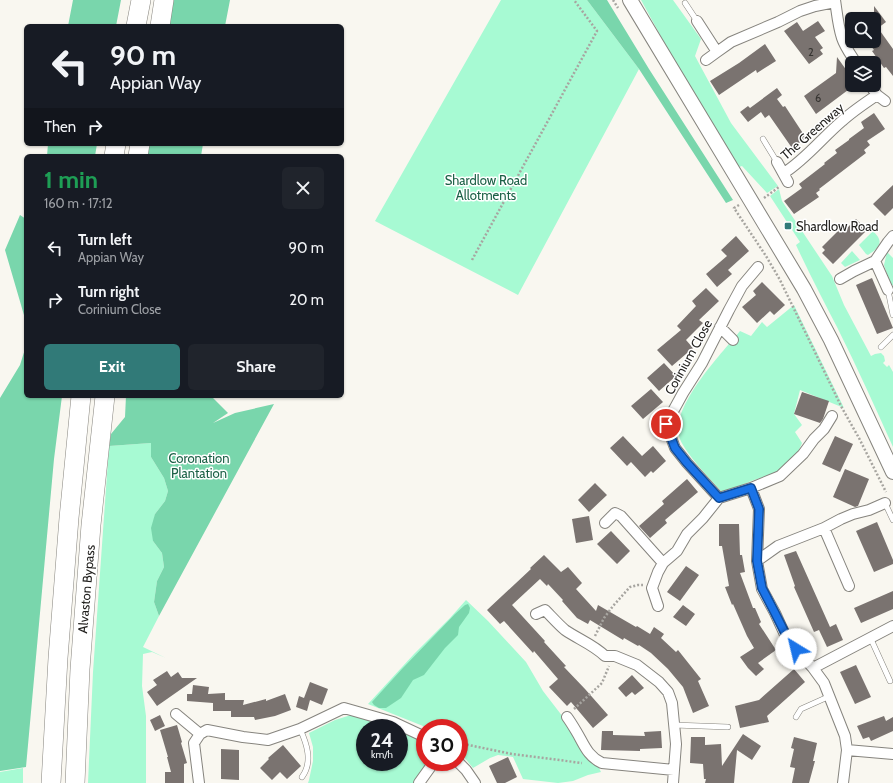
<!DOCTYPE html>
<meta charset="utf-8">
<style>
:root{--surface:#171b24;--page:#20242c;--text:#f1f3f6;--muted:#9ea1a6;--accent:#317a78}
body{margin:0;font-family:Cabin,sans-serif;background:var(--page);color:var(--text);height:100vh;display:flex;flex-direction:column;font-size:15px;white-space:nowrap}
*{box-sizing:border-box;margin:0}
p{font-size:13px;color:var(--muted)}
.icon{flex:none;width:22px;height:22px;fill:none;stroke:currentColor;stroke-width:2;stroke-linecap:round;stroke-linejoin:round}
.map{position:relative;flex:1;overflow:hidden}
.sheet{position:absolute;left:24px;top:154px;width:320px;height:244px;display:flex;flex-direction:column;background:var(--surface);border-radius:6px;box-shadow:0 1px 3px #0004}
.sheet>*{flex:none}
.top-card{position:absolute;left:24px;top:24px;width:320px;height:122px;border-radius:6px;box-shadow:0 1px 3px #0004;background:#171b24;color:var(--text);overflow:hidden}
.tools{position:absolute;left:845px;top:12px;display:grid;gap:8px}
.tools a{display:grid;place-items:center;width:36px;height:36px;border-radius:6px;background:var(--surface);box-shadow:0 1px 3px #0004;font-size:20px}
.speed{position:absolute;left:356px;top:719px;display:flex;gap:8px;font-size:20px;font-weight:700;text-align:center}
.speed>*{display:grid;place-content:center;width:52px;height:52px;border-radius:50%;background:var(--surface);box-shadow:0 1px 3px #0004;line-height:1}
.speed small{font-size:10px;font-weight:400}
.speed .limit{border:6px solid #d22;background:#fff;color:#111}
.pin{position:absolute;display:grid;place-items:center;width:34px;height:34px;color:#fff;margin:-17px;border:2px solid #fff;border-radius:50%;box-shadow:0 1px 4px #0007}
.me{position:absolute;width:44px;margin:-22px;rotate:324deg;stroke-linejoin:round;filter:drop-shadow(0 0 3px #0008)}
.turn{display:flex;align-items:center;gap:14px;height:84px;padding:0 20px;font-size:18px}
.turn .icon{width:52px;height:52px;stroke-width:2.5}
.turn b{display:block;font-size:28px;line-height:34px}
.then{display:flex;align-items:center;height:38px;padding:0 20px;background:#0003;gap:8px;font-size:15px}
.round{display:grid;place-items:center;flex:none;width:42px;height:42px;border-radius:6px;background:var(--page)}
.headline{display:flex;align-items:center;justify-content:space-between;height:68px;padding:0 20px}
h1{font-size:24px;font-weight:700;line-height:30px;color:#1e9e55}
.primary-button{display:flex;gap:8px;margin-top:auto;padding:8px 20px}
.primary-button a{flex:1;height:46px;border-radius:6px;background:var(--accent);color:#fff;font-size:16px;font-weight:700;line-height:46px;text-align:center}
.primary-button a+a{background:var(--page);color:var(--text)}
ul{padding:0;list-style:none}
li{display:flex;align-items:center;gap:12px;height:52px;padding:0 20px}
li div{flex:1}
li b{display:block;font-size:15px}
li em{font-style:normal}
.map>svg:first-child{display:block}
</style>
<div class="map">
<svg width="893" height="783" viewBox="0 0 893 783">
<rect width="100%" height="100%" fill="#f9f7f0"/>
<!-- green -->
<path fill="#a7fad3" d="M501,0h86l52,69 -121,226 -143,-74z
M641,0h32l28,39 -6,17 36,67 47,63 -11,7 -25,-27 -3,1 -69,-114z
M779,189l3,12 50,75 12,29 27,51 4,-2 6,-1 3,3 1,5 -2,2 4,4 2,-2 4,7v75c-18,-40 -36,-80 -56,-120 -14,-27 -28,-54 -41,-82l4,-3 -30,-46z
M873,231c2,2 5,5 6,8 3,7 -6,13 -11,16l-2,-1 -7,-9z
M852,251l8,9 -15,7 -4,-4z
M887,252l6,6v27l-2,1 -7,-21z
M794,305l50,103 -44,-18 -6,24 8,11 -7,7 7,11c-4,11 -12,22 -24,28 -7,4 -16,6 -24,9 -11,4 -21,10 -32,12 -11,-12 -40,-42 -43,-56 -8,-30 43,-83 61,-105l11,5 11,-14 5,5z
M151,443v14l13,21 4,13 -3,10 -10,13 -2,27 9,12 2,14 -7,14 -3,21 5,14 -16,31 23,11 -14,-6 -9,2 -1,32 4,30v67h-58l5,-111 16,-226z
M466,600l22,21 38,41 17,29 30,39 3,12 12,17 8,4 3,5 2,4 -13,3 -15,6 -15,2 -35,-4 -10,-22 -15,-2 -8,3 -17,10 -14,-17v-23h-31l-60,-24 46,-50 36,-36z
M351,715c14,3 28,7 42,13h-28v34h34v-32l17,8 9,5v19h6l-15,21h-108l1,-3 4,-19v-14l-4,-14 26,-13z
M23,768v15h-23v-11z"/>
<!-- forest -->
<path fill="#79d6ac" d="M73,0h48l-5,26h-48z
M173,0h57l-5,26h-58z
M587,0h20l42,69 84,131 -7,3 -87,-134z
M48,144h49l-2,12h-48z
M148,144h55l-2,12h-55z
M20,215l6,4v103l-21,-72z
M26,346v50h36l-8,63 -28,308 -26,4v-373l20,-33z
M126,396h85l17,17 -15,10 22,-10 39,-9 -115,212 -5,-14 3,-21 7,-14 -2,-14 -9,-12 -2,-13 4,-14 10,-13 3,-10 -4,-13 -13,-21v-14l-42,3 2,-12 14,-17z
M468,604l2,4 -1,5 -10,14 -1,8 -13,13 -21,27 -11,5 -12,18 -15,10h-7l-5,-3 -2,-3 30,-33 53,-55 10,-9z"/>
<!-- building -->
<path fill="#7a7370" d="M874,6l12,16 -8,6 15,21v27l-7,-9 -2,1 -12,-17 2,-1 -6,-8 2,-1h4z
M818,21l7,10 -10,6 8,11 -3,2 3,4 -14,10 -25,-33 13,-9 6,9z
M765,44l11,17 -19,12 -1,-3 -37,25 -9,-14 29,-18z
M837,57l15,21v7h1l-6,4 1,1 -32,24 -12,-18 32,-23z
M777,88l5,7 -5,4 6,8 2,-1 21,32 -14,10 -23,-33 -4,3 -4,-6 -13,10 -8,-10 8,-6 2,2z
M874,113l11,16 -18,12 3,4 -6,5 2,3 -47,36 1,1 -4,3 3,4 -25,17 -10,-13 18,-13 -3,-4 26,-20 -1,-1 13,-10 -2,-3 14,-10v-1l15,-11 -3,-6z
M893,185v23l-8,8 -12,-12z
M856,219l11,11 -34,34 -11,-11 3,-3 -3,-3 23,-23 3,3z
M736,236l13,15 -21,19 4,4 -15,13 -11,-13 21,-18 -6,-6z
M872,278l21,50 -16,6 -21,-49z
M762,282l23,23 -11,10 -4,-4 -13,12 -15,-16 14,-12 -3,-4z
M706,288l13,13 -20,19 4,3 -17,17 7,8 -21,18 -15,-16 24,-20 -4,-4 19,-20 -4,-5z
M664,363l12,13 -17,15 -12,-13z
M651,389l12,13 -20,17 -12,-13z
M802,392l27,9 -6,18 -3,4 -26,-9z
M623,436l19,20 11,-10 13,15 -13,12 -2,-2 -6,6 -14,-15 -4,4 -17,-18z
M835,436l18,8 -13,28 -18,-8z
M845,469l24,10 -11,27 -3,1 -22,-10z
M687,479l11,13 -33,28 2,3 -17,15 -11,-12 25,-22 -2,-3z
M595,483l12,12 -18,17 -11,-12z
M589,516l4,24 -17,3 -4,-24z
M877,522l16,38v4l-19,8 -18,-41z
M719,524h20l1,31h2l3,17 -5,1 13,35h2l6,14 -2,2 17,26 -18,13 6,6 -8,7 -8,-8 -8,-11 14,-9 -7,-12 -14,-32 -1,1 -7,-18 4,-1 -7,-40h-3z
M611,531l19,20 -13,13 -20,-20z
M796,551l34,76 6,-3 7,16 -16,7 -8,-17 -5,2 -20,-45 1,-1 -11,-31z
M544,555l17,17 7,-5 14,16 -6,6 20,22 2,-6 38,22 1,-1 13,8 4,-7 10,7 -3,4 15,14 2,-2 23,29 -3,2 11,25 -16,7 -10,-26 -15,-18 -17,-16 -12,-8 -1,1 -14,-8 -1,2 -33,-20 -2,4 -11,-6 -15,-17 1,-1 -15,-16 -1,2 -7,-7 -28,26 33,36 -1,1 22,24 -2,1 21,22 23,26 -15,13 -22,-26 -4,4 -18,-19 9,-8 -24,-28 -1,2 -29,-32 -4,3 -13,-14 44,-41 -1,-1z
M686,566l13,9 -19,26 -13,-9z
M893,591v18l-32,14 -7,-15z
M683,605l12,9 -9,12 -13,-9z
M856,665l15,32 -16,7 -15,-32z
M794,669l11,13 -38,34 2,6 -29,6 -5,-22 24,-6z
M167,671l4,6 7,-5 4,6h15l-40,28 -10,-14 10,-7 -4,-5z
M632,675l12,13 -9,7 -3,-3 -6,5 -8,-9z
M310,682l18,7 -6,16 -12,-5 -3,11 -11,-4 3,-11 5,2z
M193,685l16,2 -1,7 17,-1v7h19l-1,5 23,-6v2l19,-7 6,16 -16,6 -20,4 -1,-3h-23v-6h-18v-8l-26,-2v-7h5z
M160,715l5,11 -10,5 -5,-11z
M884,716l2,5 7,-4v14l-22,10 -2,-4 -6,2 -6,-13z
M177,725l5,17 -1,1 6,20 -3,1v19h-19v-11h6l-4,-15h1l-8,-27z
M602,731h11v4l32,1 -1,-4 17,-1 1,17 -22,1v2l-39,-1z
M743,734l18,12 -9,14 -15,-10 -3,33h-29l1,-4h-2l-1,-15 -13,-1 1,-26h14v8l16,-1 1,22z
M794,737l23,6 -4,18h2l-6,22h-17l3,-15 -5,-1 4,-18 -3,-1z
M283,745l18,21 -14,13 -7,-7 -8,8 -12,-12 9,-9 -1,-1z
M221,749l18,1v30l-18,-1z
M508,757l9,20 -12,6h-8l-8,-17z"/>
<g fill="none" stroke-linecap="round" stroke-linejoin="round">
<!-- lane casing -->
<g stroke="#86847e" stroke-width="6">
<path id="lane" d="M685,3l12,18
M763,139l14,23
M888,290l5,25
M881,347l12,-12
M885,503l8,17
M870,637l20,44
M796,717l5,-8 29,-13
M674,725l54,2
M300,729c7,15 13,33 2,48"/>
</g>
<!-- street casing -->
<g stroke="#86847e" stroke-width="12">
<path id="street" d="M835,0c2,13 3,26 7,38 3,9 9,17 14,25
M697,21l20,31
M706,60l11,-8 14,-10 47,-20 22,-11 15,-5 20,-4
M870,85l7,10 8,6
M777,162l11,20
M784,173c22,-14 38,-35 58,-52 11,-10 23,-18 35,-26
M875,261l13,29
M840,279l14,-8 21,-10 13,-19 5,-6
M720,327l13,13
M751,488l29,-12 23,-22 11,-15 10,-10 8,-13
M719,498l-32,-35 -12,-15 -9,-24 17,-31 19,-30 27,-53 13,-24 16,-19
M605,523l10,-10 6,3 42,47 14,-12 10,-17 16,-16 16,-20 32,-10 8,21 -2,52 5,28 13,24 12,26 26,29 11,15 21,53 2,14 -4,33
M824,528l25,58
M757,561l21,-15 46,-18 17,-9 12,-5 16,-4 16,-7
M658,606l-6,-18 6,-16 5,-9
M536,614l9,-4c6,6 13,14 20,20 13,9 29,15 40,26h10l22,9 22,17 9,10 4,11 4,41 -3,39
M813,668l80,-42
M176,714l24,20
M567,717c3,4 6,9 9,14 8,13 11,25 26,32l72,7
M847,750l46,4
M458,762l8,8 9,13
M199,783l-5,-40 6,-9 7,-4 36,7 25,3 32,-11 44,-21 49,14 32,15
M419,783l15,-21"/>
</g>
<!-- secondary casing -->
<g stroke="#86847e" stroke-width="16">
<path id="secondary" d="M630,0l174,289 27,51 62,132"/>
</g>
<!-- highway casing -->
<g stroke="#86847e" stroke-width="20">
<path id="highway" d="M136,26l5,-26
M160,26l4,-26
M114,156l2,-12
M138,156l2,-12
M51,783l7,-125 11,-140 12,-122
M75,783l5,-114 11,-144 14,-129"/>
</g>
<!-- path -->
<path stroke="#a7a5a0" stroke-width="2.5" stroke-dasharray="2 2" stroke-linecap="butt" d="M613,0l5,8
M764,198l15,-11
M739,205l-5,3 32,48 14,24 62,128 17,30 27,54
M472,260l125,-229 -23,-31
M595,636l9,-18 9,-12 17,-19 8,-2h5
M574,709l28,-26 7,-17
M459,743l53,11 70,9"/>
<!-- lane -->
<use href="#lane" stroke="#fff" stroke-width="5"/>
<!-- street -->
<use href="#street" stroke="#fff" stroke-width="10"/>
<!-- secondary -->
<use href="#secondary" stroke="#fff" stroke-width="14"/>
<!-- highway -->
<use href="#highway" stroke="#fff" stroke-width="19"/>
</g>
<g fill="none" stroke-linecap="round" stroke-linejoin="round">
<!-- route casing -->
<g stroke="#114b97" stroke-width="10">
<path id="route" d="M666,424l9,24 12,15 32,35 32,-10 8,21 -2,52 5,27 13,25 13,26 8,10"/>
</g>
<!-- route -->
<use href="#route" stroke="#1a73e8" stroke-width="7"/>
</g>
<!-- markers -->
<rect fill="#317a78" stroke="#fff" stroke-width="1.5" x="784" y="222" width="8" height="8" rx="2"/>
<g text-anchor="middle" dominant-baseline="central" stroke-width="3" stroke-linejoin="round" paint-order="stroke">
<!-- number labels -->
<g font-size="11" fill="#363431">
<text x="811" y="52">2</text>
<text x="818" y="98">6</text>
</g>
<!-- street labels -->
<g font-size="13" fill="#201f1c" stroke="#fff">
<text transform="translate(812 131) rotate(-41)">The Greenway</text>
<text transform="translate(688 357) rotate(-61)">Corinium Close</text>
<text transform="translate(86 589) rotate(-85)">Alvaston Bypass</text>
</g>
<!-- park labels -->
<g font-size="13" fill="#1b6146" stroke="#fff">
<text x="486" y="180">Shardlow Road<tspan x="486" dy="15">Allotments</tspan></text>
<text x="199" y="458">Coronation<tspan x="199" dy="15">Plantation</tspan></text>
</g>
<!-- poi labels -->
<g font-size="13" fill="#201f1c" stroke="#fff" text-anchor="start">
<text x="796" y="226">Shardlow Road</text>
</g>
</g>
</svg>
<div class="tools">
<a><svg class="icon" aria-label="search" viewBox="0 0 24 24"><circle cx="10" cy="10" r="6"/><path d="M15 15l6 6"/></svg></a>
<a><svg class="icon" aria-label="layers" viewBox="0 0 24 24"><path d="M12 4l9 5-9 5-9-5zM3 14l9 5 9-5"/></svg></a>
</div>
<div class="speed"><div>24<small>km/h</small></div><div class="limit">30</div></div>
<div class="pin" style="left:666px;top:424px;background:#d93025"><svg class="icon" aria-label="arrive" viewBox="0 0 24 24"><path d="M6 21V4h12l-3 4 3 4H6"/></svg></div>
<svg class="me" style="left:796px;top:649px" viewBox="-20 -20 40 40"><circle r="19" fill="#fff"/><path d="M0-13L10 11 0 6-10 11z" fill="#1a73e8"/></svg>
<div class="top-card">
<div class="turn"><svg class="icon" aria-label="left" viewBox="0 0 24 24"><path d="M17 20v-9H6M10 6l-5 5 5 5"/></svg><div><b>90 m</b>Appian Way</div></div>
<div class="then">Then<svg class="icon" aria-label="right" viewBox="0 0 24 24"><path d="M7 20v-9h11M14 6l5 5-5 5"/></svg></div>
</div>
<section class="sheet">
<div class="headline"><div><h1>1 min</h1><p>160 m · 17:12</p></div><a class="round"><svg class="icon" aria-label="close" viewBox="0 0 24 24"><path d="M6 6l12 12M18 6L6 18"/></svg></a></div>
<ul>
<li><svg class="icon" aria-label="left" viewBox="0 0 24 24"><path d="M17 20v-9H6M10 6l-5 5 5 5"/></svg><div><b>Turn left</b><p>Appian Way</p></div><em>90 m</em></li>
<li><svg class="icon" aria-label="right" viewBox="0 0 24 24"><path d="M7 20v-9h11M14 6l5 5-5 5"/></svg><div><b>Turn right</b><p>Corinium Close</p></div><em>20 m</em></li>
</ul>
<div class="primary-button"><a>Exit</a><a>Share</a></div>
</section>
</div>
